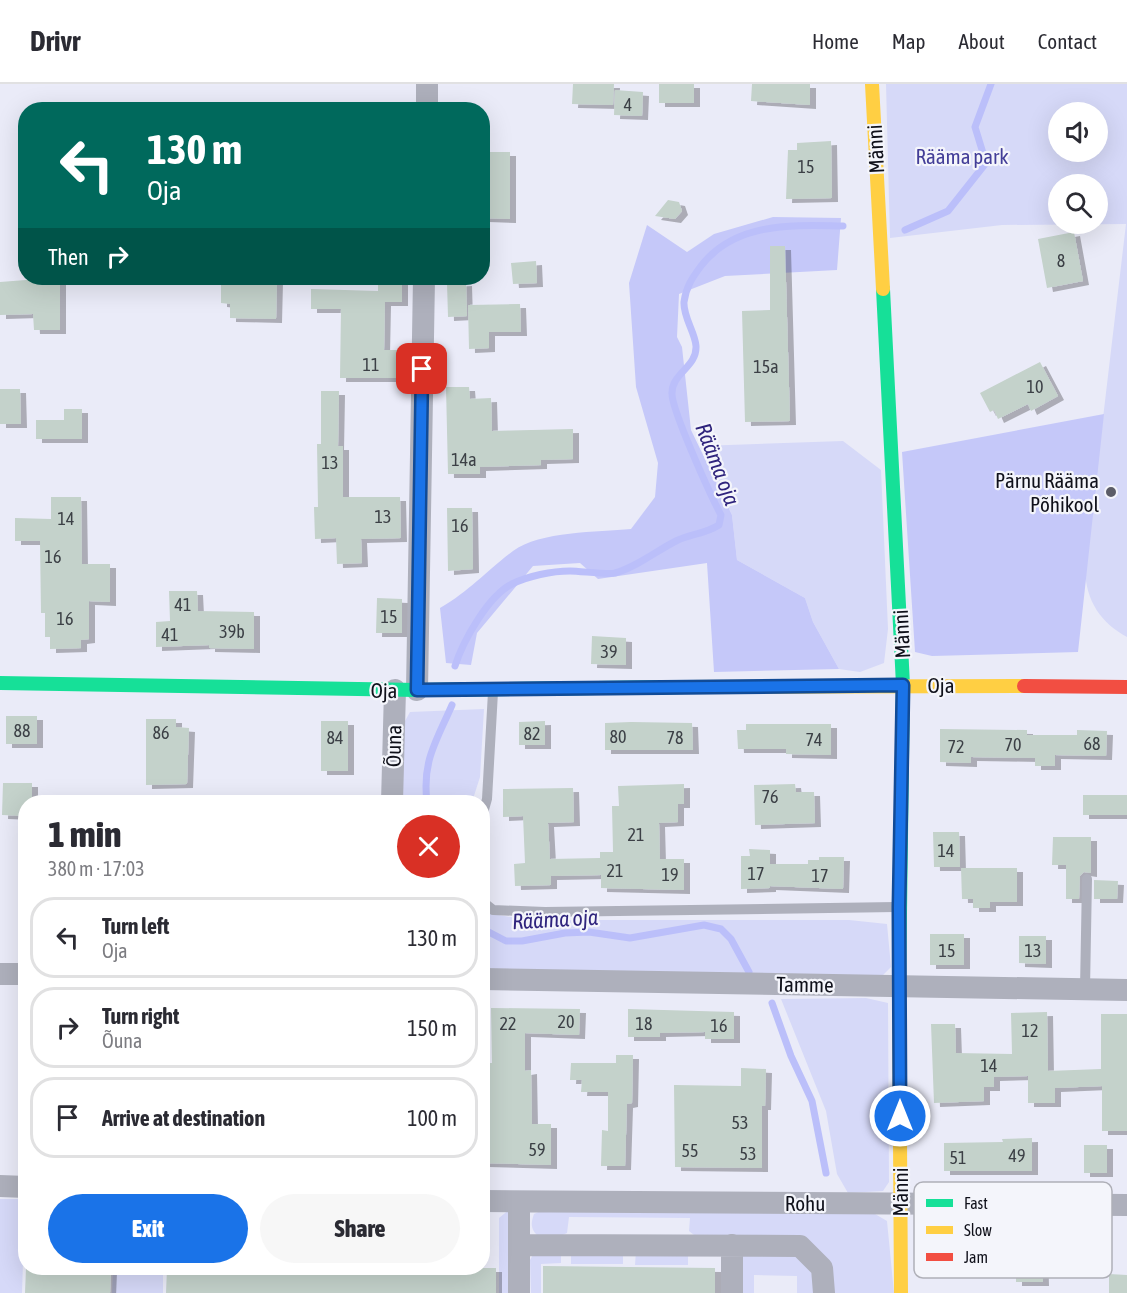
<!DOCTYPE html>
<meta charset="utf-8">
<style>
:root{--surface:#fff;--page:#f7f7f7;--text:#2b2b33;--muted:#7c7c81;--line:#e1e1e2;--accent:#1a73e8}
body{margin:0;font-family:"Asap Condensed",sans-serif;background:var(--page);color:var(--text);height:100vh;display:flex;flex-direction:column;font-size:22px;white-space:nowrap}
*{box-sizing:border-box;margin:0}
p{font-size:20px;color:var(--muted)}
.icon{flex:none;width:33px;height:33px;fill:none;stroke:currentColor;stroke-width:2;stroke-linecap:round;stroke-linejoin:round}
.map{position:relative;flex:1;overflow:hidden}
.panel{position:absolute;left:18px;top:711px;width:472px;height:480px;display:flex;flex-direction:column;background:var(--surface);border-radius:24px;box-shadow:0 6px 24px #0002}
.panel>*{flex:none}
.banner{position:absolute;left:18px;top:18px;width:472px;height:183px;border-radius:24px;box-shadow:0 6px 24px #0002;background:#00695c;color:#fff;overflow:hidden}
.buttons{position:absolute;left:1048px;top:18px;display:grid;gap:12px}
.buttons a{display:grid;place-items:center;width:60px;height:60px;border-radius:50%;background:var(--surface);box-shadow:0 6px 24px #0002;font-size:30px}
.pin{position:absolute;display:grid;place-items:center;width:51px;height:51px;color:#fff;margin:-26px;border-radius:12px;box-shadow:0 3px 9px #0006}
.me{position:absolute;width:66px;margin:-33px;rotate:0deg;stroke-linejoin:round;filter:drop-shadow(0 0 4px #0008)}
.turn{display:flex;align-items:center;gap:21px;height:126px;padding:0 30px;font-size:27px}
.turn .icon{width:78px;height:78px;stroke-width:2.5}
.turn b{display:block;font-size:42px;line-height:51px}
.then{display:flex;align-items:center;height:57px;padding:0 30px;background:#0003;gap:12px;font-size:22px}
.round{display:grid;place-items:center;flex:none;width:63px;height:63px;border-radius:32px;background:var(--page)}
.summary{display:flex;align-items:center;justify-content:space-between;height:102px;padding:0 30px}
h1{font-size:36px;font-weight:800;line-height:45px}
.primary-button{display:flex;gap:12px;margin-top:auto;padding:12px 30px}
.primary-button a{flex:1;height:69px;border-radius:36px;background:var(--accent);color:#fff;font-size:24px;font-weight:800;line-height:69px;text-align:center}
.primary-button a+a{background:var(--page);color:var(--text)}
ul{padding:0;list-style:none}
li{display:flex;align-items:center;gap:18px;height:81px;margin:0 12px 9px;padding:0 18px;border:3px solid var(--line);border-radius:24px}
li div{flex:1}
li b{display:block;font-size:22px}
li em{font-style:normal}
header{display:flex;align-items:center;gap:36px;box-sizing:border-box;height:84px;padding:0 30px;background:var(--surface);border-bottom:2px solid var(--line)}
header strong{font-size:28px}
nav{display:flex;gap:33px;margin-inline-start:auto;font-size:21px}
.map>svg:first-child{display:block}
</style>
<header>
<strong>Drivr</strong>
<nav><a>Home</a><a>Map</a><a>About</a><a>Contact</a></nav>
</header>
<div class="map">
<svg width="1127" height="1209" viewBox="0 0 1127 1209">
<defs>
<filter id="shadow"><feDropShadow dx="6" dy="4" stdDeviation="0" flood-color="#0004"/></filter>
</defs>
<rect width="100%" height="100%" fill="#eaebf8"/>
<!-- green -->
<path fill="#d6d9f8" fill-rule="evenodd" d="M886,0h241v553c-26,-14 -41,-36 -42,-67l41,-346 -124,1 -112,13zM1059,28h39v40h-39zM1059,100h39v40h-39z
M843,357l38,29 7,159 -4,34 -24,9 -21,-3 -26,-47 -8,-24 -68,-38 -5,-45 -32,-69z
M484,625l-4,68 -8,25h-75l3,-72 10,-18z
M483,828l44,8h322l38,4 4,43 -9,9 -399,-2z
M866,914l22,5 1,179 -6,9 -35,2 -11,-19 -11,-63 -45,-112z
M0,1115h25l-3,94h-22z
M510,1125l3,84h-14v-75z
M543,1126l332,4 12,7 7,72h-63l-7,-36 -130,-22 -5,-4 1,-13 -121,-1 -2,16 -7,3 -20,2c-9,-8 -10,-13 -6,-24z
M561,1166v13l-20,1v29h-10l-1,-33 4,-7z
M571,1166l52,1v13h-52z
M636,1167l52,1v13h-53z
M742,1168h52l16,8 9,33h-22v-17l-43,-1v18h-16z
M113,1184h50v25h-51z"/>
<!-- forest -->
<path fill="#c5c8f9" d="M773,133l68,1 -4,52 -112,6 -46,18 -2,43 5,10 9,83 41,85 5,45 68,38 8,24 26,47 -125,3 -7,-109 -109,16 -18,-16 -47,3 -56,67 -6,32 -25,-2 -6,-55c31,-18 46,-37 73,-57 27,-20 85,-19 118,-22l24,-32 3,-34 -22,-76 -7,-104 18,-58 40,27 27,-18z
M1104,330l-26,238 -146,4 -17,-4 -13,-200z"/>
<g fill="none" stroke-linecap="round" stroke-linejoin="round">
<!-- stream -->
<path stroke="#bbbffa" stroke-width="7" d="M905,146l43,-19 38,-48 -11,-36 16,-43
M455,582c8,-25 33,-70 57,-82 16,-8 40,-13 58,-13 10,0 39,4 45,2 22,-6 41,-22 61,-32 14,-7 29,-7 43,-16l2,-10c-10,-19 -50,-106 -49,-122 0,-20 25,-26 24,-47 -1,-14 -13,-29 -12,-44 2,-15 8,-24 17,-36 34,-44 91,-41 142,-40
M427,718c-5,-41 9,-60 25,-97
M483,845l23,12h16l43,-8 24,-1 41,6 74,-13 17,4 10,10 18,33
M772,919l19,53 21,45 14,72"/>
</g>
<!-- building -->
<path fill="#c4d2cb" filter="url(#shadow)" d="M573,0h41l-1,21 -41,-1z
M659,0h35v19h-35z
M752,0h58v21l-59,-4z
M615,6l28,2 -1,24 -28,-1z
M831,57l1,57 -46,1 2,-49h9v-7z
M483,68h27v67l-27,-1z
M668,116l11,2 3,9 -7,8 -20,-3z
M1074,148l9,49 -36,7 -9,-49z
M770,162h15l5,175 -45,1 -3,-111 28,-1z
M536,177l1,22 -24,1 -2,-21z
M221,194h56l-1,41 -46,-1v-14l-9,-1z
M378,194h24v24h-17l-1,48h18v28h-62l1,-69h-30v-20l67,2z
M39,195h21v51h-26l-1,-16 -33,1v-33z
M466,198l1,34 -19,1 -1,-34z
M520,220l1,28h-32v16l-20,1 -1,-44z
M1040,278l18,34 -27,15 -3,-7 -30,15 -4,-9 -4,2 -10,-19z
M446,303h23l1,12 21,-1 1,33 81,-2v30l-32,1v5l-61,2v7h-32z
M0,305h20l1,35h-21z
M321,307h18l-1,55h5v51h57l1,41 -40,1 1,24 -25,1 -1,-26 -21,1 -1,-32h4l-1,-63h4z
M64,325h18v30h-46v-19h28z
M51,413h30l1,67h28v38l-21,-1v38l-8,1v8l-31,1v-12h-5v-24h-4l-1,-72h-25v-23l36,1z
M447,424h25l1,61 -25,2z
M169,507h28l1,20 56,1v37l-45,-1v-3l-53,2v-25l14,-1z
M377,514l25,1v34h-26z
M592,552l34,2v27l-35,-1z
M6,632h31v28h-31z
M146,635h30v8l13,1 -2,56 -41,1z
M321,637h27v50h-27z
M545,637v24h-26v-23z
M631,638l61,1 1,27h-88v-27z
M746,640h85v31l-45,-1v-5h-48l-1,-19h9z
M940,645l87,1v5h50v-5l30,1 -1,25 -51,-1v11h-20v-8l-64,-1v6l-31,-1z
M3,699h29v19h-6v14l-24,-1z
M684,700v20h-6v18l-19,1 1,36h24v31l-83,-2v-13l-50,1v9l-36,1 -1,-22 11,-1 -2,-47 -20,1v-28l70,-1 1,34 -26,1 2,36 50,-1v-6h13l-1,-46h7l-1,-20z
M795,700l1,8h18l1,31 -60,2 -1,-40z
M1083,711h44v20h-44z
M933,748h26l1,35h-26z
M1053,753h38v36l-7,-1 -4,4 -1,23h-13v-34h-14z
M749,765l21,1v14h38v-4h11v-3h25l-1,32 -73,-3v2l-29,1v-33h9z
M961,784h56v34h-27v6h-17v-9h-11z
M1094,796l24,1 -1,18h-23z
M930,850h34v31h-34z
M1019,852h27v28l-27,-1z
M491,924l89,1 -1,26 -54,-2v38l6,-1 1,54h19v41l-68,-2v-100h9z
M628,925l106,3v27h-29v-7l-45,1v4h-32z
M1047,928l1,59 53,-2v-55h26v117h-25v-45l-47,2v15h-27v-27l-34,1v10h-10v14l-50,2 -3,-79h24l1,29 56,1 -1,-41z
M616,971h17l-1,48 -5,1 -2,62h-24l1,-36 6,1v-39h-27l1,-12h-12l1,-17h45z
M741,984l25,1 -1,37h-3v62l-87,-1 -1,-82 67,1z
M1032,1054v33h-88v-28l59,-1 -1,-3z
M1084,1061h23v28h-23z
M998,1152h30l1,10h13l1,36h-27v-17l-74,2v-30z
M543,1182l172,2v25h-172z
M26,1184h85l-1,25h-85z
M167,1184h329v25h-330z
M1109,1190l18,1v18h-18z"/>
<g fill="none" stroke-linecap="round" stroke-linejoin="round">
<!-- lane -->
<path stroke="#aeb0bc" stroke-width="10" d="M483,729l4,-14 6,-107
M483,818l10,8 52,2 351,-5
M1085,905l2,-110"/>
<!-- street -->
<path stroke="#aeb0bc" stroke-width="22" d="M427,26v-26
M417,606l7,-412
M392,718l3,-112
M0,890h26
M483,895l644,11
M0,1102l26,1
M483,1117l644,4
M519,1118v91
M519,1161l281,1 22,22 2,25
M732,1161v48"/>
<!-- fast -->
<path stroke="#16e098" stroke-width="14" d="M883,205l20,396 -4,303
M0,599l417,7 268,-3"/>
<!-- slow -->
<path stroke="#ffcf43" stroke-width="14" d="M872,0l11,205
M685,603l339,-1
M899,904l2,305"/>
<!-- jam -->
<path stroke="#f24e42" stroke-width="14" d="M1024,602l103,1"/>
</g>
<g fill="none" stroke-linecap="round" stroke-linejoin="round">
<!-- route casing -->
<g stroke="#114b97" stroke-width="15">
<path id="route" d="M422,285l-5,321 486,-5 -4,222 1,209"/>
</g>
<!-- route -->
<use href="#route" stroke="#1a73e8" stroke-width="10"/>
</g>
<!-- markers -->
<circle fill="#5c5d68" stroke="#f4f5fb" stroke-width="2" cx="1111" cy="408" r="6"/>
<g text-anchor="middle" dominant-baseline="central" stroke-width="4.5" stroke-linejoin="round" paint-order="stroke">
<!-- number labels -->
<g font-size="18" fill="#3c4046">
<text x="628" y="20">4</text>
<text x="806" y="82">15</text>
<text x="1061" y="176">8</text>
<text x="371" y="280">11</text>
<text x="766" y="282">15a</text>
<text x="1035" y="302">10</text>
<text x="464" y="375">14a</text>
<text x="330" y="378">13</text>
<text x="383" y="432">13</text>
<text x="66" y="434">14</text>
<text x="460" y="441">16</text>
<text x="53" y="472">16</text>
<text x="183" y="520">41</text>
<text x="389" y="532">15</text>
<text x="65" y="534">16</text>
<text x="232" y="547">39b</text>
<text x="170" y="550">41</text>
<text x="609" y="567">39</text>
<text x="22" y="646">88</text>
<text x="161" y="648">86</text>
<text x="532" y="649">82</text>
<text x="618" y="652">80</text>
<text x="335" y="653">84</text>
<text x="675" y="653">78</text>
<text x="814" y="655">74</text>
<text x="1092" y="659">68</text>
<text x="1013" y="660">70</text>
<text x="956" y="662">72</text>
<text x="770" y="712">76</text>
<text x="636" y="750">21</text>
<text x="946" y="766">14</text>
<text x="615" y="786">21</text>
<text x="756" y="789">17</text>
<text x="670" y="790">19</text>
<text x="820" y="791">17</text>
<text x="947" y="866">15</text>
<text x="1033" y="866">13</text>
<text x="566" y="937">20</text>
<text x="508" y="939">22</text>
<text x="644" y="939">18</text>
<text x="719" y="941">16</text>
<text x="1030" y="946">12</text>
<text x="989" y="981">14</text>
<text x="740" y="1038">53</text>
<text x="537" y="1065">59</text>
<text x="690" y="1066">55</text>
<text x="748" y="1069">53</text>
<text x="1017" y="1071">49</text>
<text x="958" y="1073">51</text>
</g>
<!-- street labels -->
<g font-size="21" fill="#0f101a" stroke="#f4f5fb">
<text transform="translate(875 65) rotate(-93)">Männi</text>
<text transform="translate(901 550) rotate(-93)">Männi</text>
<text x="941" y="601">Oja</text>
<text transform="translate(384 606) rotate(1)">Oja</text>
<text transform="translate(393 662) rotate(-89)">Õuna</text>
<text transform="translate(805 900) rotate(1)">Tamme</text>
<text transform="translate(900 1108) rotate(-90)">Männi</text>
<text x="805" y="1119">Rohu</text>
</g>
<!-- park labels -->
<g font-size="21" fill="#433e98" stroke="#f4f5fb">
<text x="962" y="72">Rääma park</text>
</g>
<!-- poi labels -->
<g font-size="21" fill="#0f101a" stroke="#f4f5fb" text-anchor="end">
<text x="1099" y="396">Pärnu Rääma<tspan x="1099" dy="24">Põhikool</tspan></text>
</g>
<!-- water labels -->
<g font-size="22" font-style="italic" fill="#2f247d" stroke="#f4f5fb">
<text transform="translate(718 380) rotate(69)">Rääma oja</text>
<text transform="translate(555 835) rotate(-3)">Rääma oja</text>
</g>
</g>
<!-- legend -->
<rect x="914" y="1098" width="198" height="96" rx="9" fill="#f4f5fb" stroke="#afb0b8" stroke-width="1.5"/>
<rect x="926" y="1115" width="27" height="8" fill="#16e098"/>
<rect x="926" y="1142" width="27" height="8" fill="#ffcf43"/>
<rect x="926" y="1169" width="27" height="8" fill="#f24e42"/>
<g font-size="16" fill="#0f101a">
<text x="964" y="1125">Fast</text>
<text x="964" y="1152">Slow</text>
<text x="964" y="1179">Jam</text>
</g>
</svg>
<div class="buttons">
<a><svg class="icon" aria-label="sound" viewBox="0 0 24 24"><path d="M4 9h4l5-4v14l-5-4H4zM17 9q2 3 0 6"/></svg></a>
<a><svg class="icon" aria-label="search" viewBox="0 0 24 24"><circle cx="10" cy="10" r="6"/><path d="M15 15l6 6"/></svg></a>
</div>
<div class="pin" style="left:422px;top:285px;background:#d93025"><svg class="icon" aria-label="arrive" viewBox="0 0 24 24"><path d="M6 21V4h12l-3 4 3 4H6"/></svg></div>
<svg class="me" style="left:900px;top:1032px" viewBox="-20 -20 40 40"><circle r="17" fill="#1a73e8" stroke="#fff" stroke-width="3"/><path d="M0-11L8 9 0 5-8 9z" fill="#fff"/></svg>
<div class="banner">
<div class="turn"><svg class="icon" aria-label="left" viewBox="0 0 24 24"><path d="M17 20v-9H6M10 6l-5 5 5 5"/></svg><div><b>130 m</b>Oja</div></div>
<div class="then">Then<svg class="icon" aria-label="right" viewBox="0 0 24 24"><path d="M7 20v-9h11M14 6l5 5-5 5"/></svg></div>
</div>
<section class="panel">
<div class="summary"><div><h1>1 min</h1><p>380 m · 17:03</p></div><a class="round" style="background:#d93025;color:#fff"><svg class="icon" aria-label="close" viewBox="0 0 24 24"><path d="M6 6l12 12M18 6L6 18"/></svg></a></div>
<ul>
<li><svg class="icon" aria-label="left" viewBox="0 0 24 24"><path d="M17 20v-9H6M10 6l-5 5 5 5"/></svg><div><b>Turn left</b><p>Oja</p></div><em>130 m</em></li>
<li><svg class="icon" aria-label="right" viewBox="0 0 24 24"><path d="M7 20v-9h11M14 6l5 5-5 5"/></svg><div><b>Turn right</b><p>Õuna</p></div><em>150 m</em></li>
<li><svg class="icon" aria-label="arrive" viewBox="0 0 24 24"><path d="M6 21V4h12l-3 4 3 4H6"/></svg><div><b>Arrive at destination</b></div><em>100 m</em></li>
</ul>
<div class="primary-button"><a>Exit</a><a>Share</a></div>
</section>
</div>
